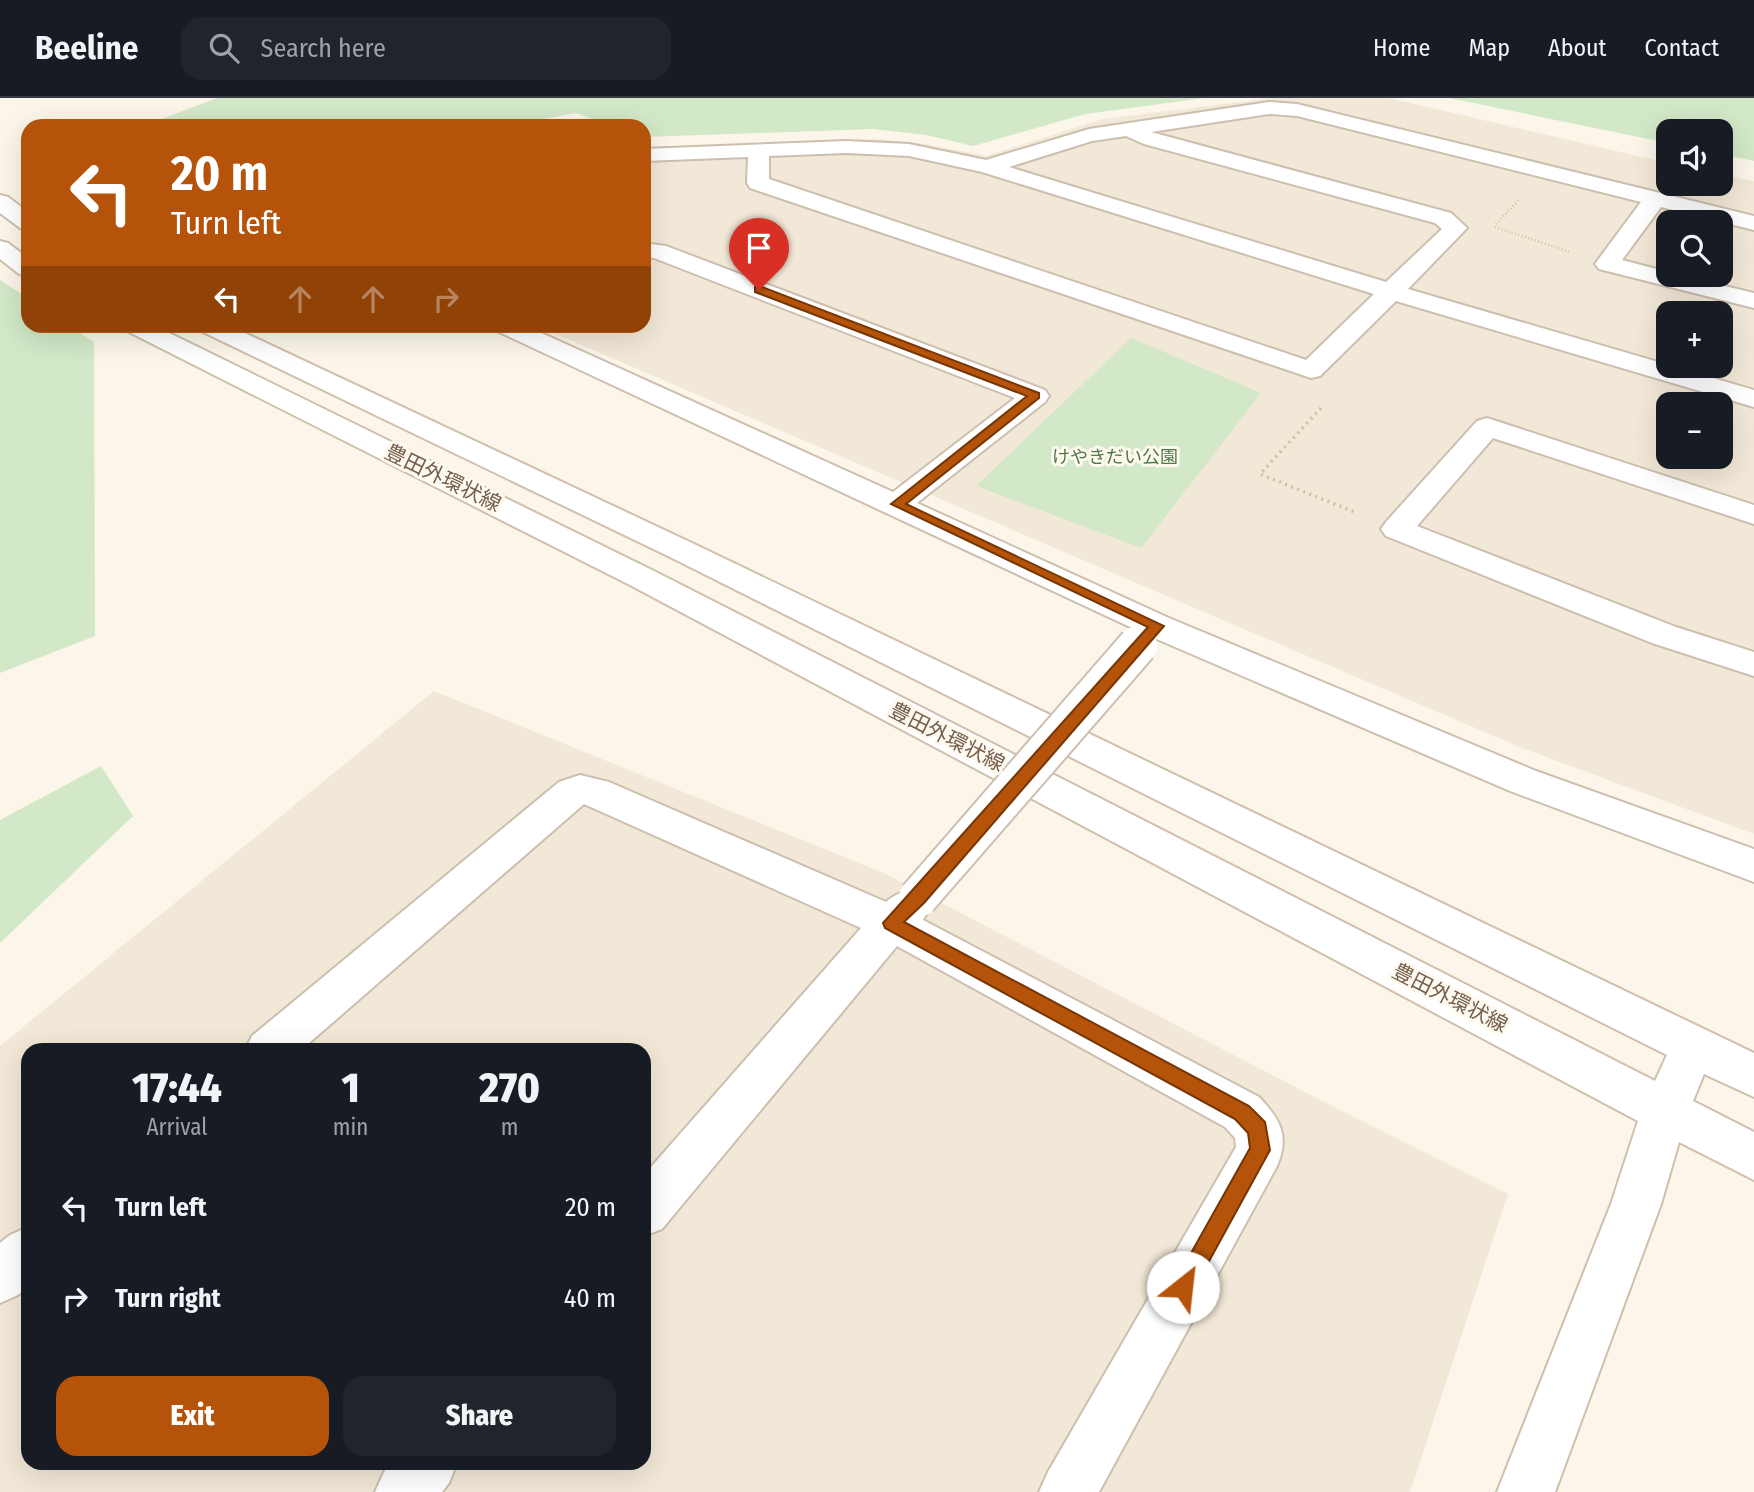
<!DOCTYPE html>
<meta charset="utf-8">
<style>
:root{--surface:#171b24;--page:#20242c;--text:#f1f3f6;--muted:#9ea1a6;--line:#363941;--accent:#b45309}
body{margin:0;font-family:"Fira Sans Condensed","Noto Sans JP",sans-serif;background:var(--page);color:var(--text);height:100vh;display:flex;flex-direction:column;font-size:26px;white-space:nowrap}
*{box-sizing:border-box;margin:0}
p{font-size:23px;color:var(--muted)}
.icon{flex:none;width:38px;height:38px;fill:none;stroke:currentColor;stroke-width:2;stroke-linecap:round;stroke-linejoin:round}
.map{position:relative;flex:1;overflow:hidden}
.side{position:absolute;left:21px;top:945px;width:630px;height:427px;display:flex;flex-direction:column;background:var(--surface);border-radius:21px;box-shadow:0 7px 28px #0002}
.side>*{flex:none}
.guide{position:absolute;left:21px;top:21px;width:630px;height:214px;border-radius:21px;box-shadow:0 7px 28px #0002;background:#b45309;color:#fff;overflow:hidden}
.controls{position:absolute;left:1656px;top:21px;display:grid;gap:14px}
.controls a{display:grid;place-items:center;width:77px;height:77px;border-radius:14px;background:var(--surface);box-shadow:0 7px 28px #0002;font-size:35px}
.pin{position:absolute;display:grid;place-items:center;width:60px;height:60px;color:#fff;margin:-72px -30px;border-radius:50% 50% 50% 0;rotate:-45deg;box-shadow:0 0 7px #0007}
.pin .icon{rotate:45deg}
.me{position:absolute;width:77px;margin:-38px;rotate:29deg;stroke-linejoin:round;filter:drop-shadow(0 0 5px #0008)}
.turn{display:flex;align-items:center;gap:24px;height:147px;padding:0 35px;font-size:32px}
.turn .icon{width:91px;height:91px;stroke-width:2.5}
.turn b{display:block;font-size:49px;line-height:60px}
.lanes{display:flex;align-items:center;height:66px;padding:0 35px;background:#0003;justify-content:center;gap:35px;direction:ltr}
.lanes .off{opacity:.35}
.eta{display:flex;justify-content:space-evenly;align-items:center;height:119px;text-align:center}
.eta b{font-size:42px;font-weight:800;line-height:49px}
.action{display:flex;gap:14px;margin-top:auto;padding:14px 35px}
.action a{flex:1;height:80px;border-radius:21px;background:var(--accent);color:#fff;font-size:28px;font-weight:800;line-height:80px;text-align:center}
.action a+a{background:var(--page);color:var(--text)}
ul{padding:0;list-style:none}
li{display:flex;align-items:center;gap:21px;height:91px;padding:0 35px}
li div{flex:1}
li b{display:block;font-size:26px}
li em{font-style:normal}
header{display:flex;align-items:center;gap:42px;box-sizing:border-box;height:98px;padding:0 35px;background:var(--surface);border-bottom:2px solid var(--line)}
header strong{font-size:33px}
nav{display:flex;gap:38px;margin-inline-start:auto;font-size:24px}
.search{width:490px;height:63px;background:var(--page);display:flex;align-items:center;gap:18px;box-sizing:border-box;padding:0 24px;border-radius:21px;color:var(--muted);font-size:26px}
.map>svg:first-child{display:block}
</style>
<header>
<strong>Beeline</strong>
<div class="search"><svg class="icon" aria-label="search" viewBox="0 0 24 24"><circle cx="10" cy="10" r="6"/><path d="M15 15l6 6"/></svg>Search here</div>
<nav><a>Home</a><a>Map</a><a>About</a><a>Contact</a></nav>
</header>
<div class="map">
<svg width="1754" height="1394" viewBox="0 0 1754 1394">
<rect width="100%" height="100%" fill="#fbf6e9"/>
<!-- residential -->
<path fill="#f2e8d7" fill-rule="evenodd" d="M1272,0h117l279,65v21h52v-10l34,7v653l-232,-86 -985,-422h107v-179l236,-8 46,5 60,12 117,-37zM1668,124h52v53h-52zM1668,215h52v53h-52zM1668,306h52v53h-52z
M434,593l452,183 440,229 182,91 -98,298h-1410v-446zM28,952h616v413h-616z"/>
<!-- green -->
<path fill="#d2e8c7" d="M217,0h988l-120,16 -112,32 -47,-11 -53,-6 -229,8v-11h-33l-35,-13 -69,13h-364z
M1449,0h305v63l-34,-7v-23h-52v12z
M0,182l28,18v28h41l25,16 1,294 -95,37z
M1131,240l130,55 -120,155 -165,-62z
M101,668l32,50 -133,127v-123z"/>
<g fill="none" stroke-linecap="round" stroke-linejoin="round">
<!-- street casing -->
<g stroke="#cdbfaf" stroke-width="4">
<path id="street" d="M1269,4l28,2 457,112v14l-93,-23 -39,53 46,12v3h11l75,18v15l-155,-39 -4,-5 46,-62 -344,-86 -28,-2 -118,18 300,81 16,15 -59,61 346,101v17l-358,-106 -76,75 -9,2 -561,-190 -3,-5 1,-26 -104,4v-12l202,-8 63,3 77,16 103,-31zM1126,38l18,8 291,79 7,6 -56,53 -377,-115 83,-26zM846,55l63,3 73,16 392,122 -68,66 -537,-181v-23z
M644,145l22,3 379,144 4,6 -4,6 -128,101 252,115 367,153 218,78v33l-244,-91 -365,-157 -648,-303 -4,-5h33l367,166 122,-94 -361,-140 -10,-1z
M1487,320l267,87v19l-261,-86 -76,88 259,101 78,25v24l-102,-33 -266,-107 -5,-7 5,-7 91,-101z
M580,677l29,7 277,120c13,-11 22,-12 38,-7l6,12 -7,13 336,177c21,22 31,39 18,69l-178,326h-60l9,-20 188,-325 -1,-9 -10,-11 -328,-181 -235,283 -18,7v-61l217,-247 -277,-124 -283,246h-56l7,-14 307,-254z
M28,1129v60l-10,8 -18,8v-60l10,-8z
M391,1365h66l-8,20 -7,9h-67l9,-20z"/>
</g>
<!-- secondary casing -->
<g stroke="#cfbfad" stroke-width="4">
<path id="secondary" d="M0,97l8,2 20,15v18l-8,-2 -20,-15z
M0,143l8,2 20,15v18l-9,-2 -19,-15z
M123,228h32l499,245 1001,510 12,-26 -997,-498 -469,-226 -4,-5h33l462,217 1062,510v44l-50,-23 -11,27 61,31v48l-75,-38 -18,62 -106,288h-58l114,-288 27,-83 -1008,-536 -503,-254z"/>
</g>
<!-- path-far1 -->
<path stroke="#d4bca5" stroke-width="2.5" stroke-dasharray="1 2.5" stroke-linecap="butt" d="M1496,126l23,-24
M1495,129l75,25"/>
<!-- path -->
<path stroke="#d4bca5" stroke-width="3.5" stroke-dasharray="2 4.5" stroke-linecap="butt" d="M1321,310l-61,66 97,39"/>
<!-- street -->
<use href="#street" fill="#fff" fill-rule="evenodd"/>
<!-- secondary -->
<use href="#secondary" fill="#fff" fill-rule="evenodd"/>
<!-- street-bridge casing -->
<g stroke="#cdbfaf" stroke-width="42" stroke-linecap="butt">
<path id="street-bridge" d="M918,800l220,-253"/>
</g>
<!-- street-bridge -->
<use href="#street-bridge" stroke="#fff" stroke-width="38"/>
</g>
<!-- route -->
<path fill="#b45309" stroke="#753606" stroke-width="2" d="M755,189h7l277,106v5l-133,106 258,122 -240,277 -20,19 345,184 16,16 5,28 -79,144 -8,3 -7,-3 -4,-7 78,-139 -2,-15 -13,-14 -350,-191 -2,-5 265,-296 -257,-123 136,-108 -272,-104z"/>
<g text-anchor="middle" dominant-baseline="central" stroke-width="6" stroke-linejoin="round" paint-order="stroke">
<!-- far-park labels -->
<g font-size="18" fill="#507846" stroke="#fef9ef">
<text x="1115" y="359">けやきだい公園</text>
</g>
<!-- street labels -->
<g font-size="21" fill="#745f4e" stroke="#fef9ef">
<text transform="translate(443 380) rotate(26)">豊田外環状線</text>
<text transform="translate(947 639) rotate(27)">豊田外環状線</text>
<text transform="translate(1450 900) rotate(27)">豊田外環状線</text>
</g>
</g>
</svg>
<div class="controls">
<a><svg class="icon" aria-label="sound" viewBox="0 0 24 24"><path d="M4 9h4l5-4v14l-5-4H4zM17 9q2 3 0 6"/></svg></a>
<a><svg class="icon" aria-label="search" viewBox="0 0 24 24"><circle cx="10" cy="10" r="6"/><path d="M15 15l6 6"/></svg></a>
<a>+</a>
<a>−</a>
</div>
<div class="pin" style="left:759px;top:192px;background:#d93025"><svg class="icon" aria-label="arrive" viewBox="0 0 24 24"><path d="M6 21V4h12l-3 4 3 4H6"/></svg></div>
<svg class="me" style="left:1183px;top:1189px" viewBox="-20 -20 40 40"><circle r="19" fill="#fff"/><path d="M0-13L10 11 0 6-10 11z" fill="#b45309"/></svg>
<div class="guide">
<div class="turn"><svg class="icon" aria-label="left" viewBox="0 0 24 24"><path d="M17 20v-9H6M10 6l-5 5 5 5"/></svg><div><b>20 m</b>Turn left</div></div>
<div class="lanes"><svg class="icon" aria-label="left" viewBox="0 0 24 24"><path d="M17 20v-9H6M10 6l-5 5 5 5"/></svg><svg class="icon off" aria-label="ahead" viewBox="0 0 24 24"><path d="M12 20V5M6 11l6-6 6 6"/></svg><svg class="icon off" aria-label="ahead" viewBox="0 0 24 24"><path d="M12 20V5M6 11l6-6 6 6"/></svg><svg class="icon off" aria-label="right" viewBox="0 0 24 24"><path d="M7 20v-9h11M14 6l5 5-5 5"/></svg></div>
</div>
<section class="side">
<div class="eta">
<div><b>17:44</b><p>Arrival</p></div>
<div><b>1</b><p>min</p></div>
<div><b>270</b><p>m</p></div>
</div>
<ul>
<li><svg class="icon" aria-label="left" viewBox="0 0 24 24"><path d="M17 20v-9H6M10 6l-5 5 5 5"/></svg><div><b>Turn left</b></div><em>20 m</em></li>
<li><svg class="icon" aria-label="right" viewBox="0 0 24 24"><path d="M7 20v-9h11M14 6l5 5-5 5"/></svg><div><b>Turn right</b></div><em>40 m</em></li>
</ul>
<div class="action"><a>Exit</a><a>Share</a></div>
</section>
</div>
